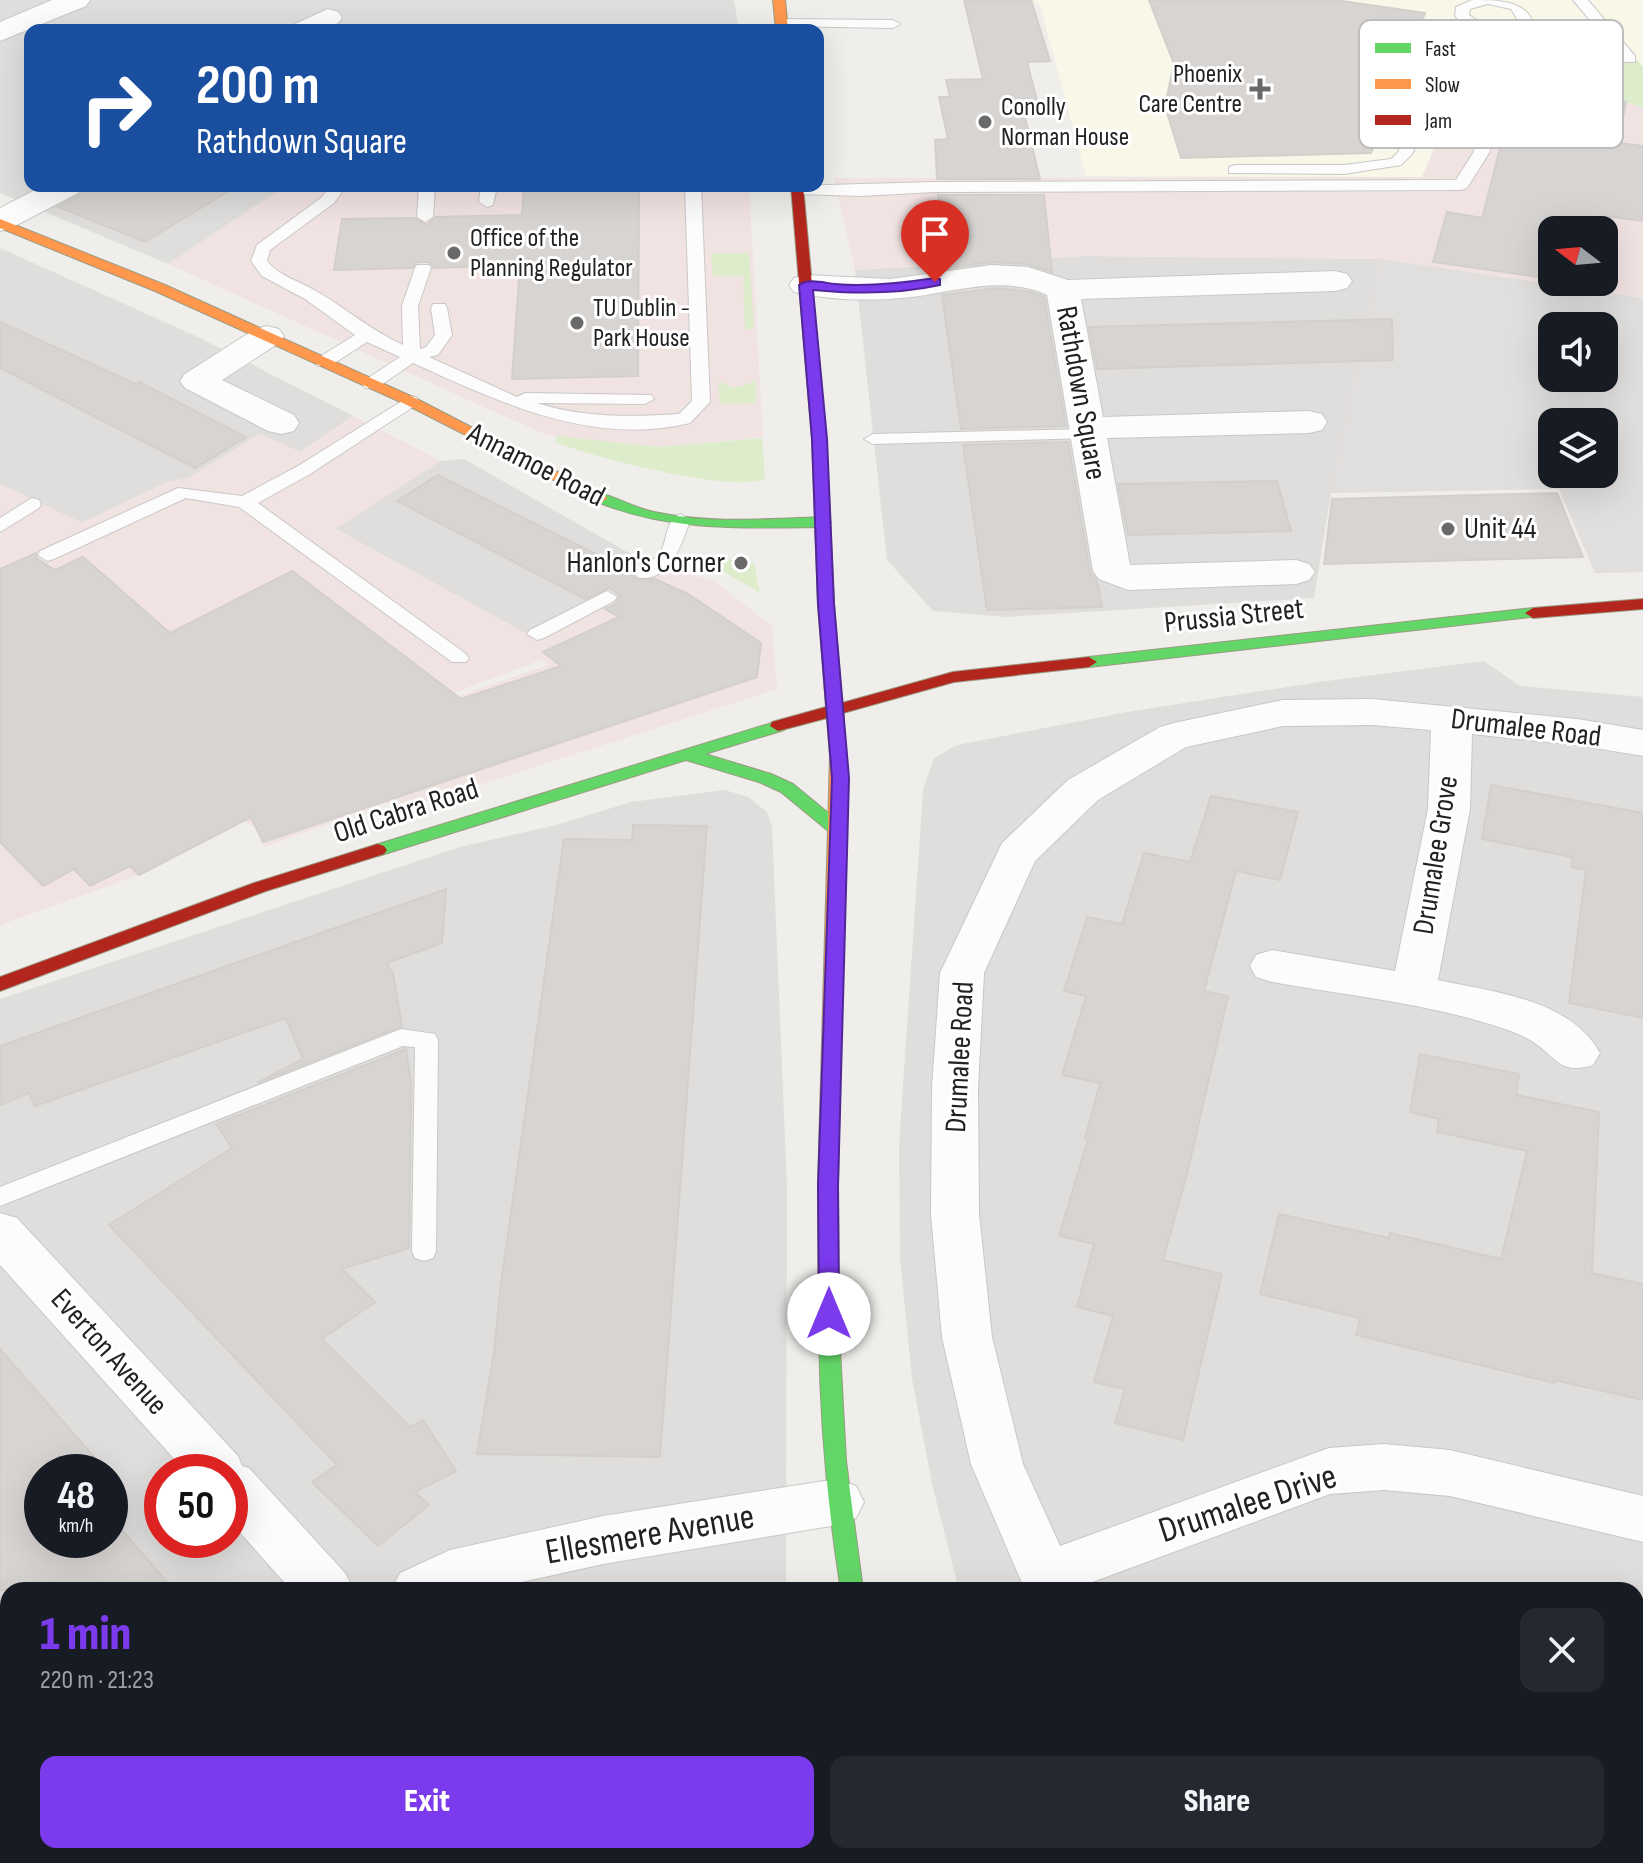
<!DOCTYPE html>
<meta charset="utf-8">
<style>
:root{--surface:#171b24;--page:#242831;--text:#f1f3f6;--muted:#9ea1a6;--accent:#7c3aed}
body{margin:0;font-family:"Sofia Sans Condensed",sans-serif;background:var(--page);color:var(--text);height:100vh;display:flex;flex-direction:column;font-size:30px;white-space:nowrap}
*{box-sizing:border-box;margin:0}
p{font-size:26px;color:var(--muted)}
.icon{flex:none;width:44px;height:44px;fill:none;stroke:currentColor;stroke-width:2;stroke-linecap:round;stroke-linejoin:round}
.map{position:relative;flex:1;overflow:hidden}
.drawer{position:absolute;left:0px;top:1582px;width:1644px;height:282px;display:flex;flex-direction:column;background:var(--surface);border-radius:24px 24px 0 0;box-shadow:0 8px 32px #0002}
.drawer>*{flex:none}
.guide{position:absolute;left:24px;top:24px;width:800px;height:168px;border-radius:16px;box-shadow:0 8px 32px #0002;background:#1a4fa0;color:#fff;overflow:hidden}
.needle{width:52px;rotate:286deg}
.fabs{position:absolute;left:1538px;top:216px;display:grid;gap:16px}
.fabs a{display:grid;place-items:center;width:80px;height:80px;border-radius:16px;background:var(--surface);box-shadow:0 8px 32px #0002;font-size:40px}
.speed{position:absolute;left:24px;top:1454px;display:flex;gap:16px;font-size:40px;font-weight:700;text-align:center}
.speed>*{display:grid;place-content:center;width:104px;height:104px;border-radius:50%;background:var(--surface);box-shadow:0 8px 32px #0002;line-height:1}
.speed small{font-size:20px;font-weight:400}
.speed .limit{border:12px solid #d22;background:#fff;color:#111}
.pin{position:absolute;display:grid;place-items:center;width:68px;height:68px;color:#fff;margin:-82px -34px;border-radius:50% 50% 50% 0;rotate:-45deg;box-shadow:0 0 8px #0007}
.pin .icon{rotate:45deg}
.me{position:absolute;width:88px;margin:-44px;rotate:0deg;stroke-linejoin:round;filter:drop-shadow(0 0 6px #0008)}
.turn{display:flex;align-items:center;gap:28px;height:168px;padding:0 40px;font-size:36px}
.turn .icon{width:104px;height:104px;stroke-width:2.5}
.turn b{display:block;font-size:56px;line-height:68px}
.round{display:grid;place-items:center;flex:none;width:84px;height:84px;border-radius:16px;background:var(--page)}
.head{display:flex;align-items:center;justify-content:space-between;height:136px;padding:0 40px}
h1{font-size:48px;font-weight:800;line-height:60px;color:var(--accent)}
.primary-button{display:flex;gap:16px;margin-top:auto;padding:16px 40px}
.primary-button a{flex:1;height:92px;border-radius:16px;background:var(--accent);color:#fff;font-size:32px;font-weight:800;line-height:92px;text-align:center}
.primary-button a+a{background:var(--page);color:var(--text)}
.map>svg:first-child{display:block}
</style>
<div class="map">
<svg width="1643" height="1863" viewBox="0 0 1643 1863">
<rect width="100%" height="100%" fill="#f0eeeb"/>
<!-- residential -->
<path fill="#dfdedc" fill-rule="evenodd" d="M0,0h734l5,30h-709v156h256l-118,78 -168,-71z
M0,248l198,89 155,79 -53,36 -41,-18 -70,44 -22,4 -85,41 -82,-39z
M1084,256l297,3 -50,234 -17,105 -309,19 -72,-6 -46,-51 -32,-290z
M464,459l179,102 -56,40 -62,32 -191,-105 107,-67z
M1484,661l36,25 123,11v1166h-554l-4,-7h551v-266h-677l-26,-102 -21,-109 -12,-121 -1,-113 24,-355 11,-32 23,-13 170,-33 192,-30z
M725,790l23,7 19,15 5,15 15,359 -1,404h-778v266h917l5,7h-930v-864l460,-152 96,-22 75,-23zM42,1472h68v68h-68zM162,1472h68v68h-68z"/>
<!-- commercial -->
<path fill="#f1e3e1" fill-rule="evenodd" d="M1474,48l169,60v464l-48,1 -36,-84 -228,4 50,-234 -297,-3 -229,14 -21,-92 588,-1zM1552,230h52v52h-52zM1552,326h52v52h-52zM1552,422h52v52h-52z
M286,186h463l14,251 -104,10 -113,-12 -378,-171z
M353,416l88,45 -106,68 190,104 62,-32 56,-40 71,20 58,45 5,63 -369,119 -24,-5 -119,44 -9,-18 -12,-9 -105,55 -139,50v-441l82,39 85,-41 22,-4 71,-44 41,18zM543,659l5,6 -188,65 -1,-1z"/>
<!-- education -->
<path fill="#f8f7e8" d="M1032,0h611v108l-169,-59 -52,128 -336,-1 -46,-171z"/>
<!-- grass -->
<path fill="#ddeccb" d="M1598,57l23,5 16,-2 6,7v41l-34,-12 16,-11z
M711,253h38l5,76h-9l-2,-53h-30z
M718,381l16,7 22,-7v22l-36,1z
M557,436l102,11 103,-9 3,40c-28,17 -177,-22 -210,-36z
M727,559l27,4 6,30 -51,-30 5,-3z"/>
<!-- parking -->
<path fill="#e0dfde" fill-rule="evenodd" d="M1381,259l262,39v274l-48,1 -36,-84 -228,4zM1552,326h52v52h-52zM1552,422h52v52h-52z"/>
<!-- building -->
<path fill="#d7d4d2" stroke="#d3d0cc" stroke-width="2" d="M964,0h67l19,61 -23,1 11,42 -16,1 18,74h-103l-2,-39 13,-1 -9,-42h11l-4,-17 37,-1z
M1149,0h186l90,13 -54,140 -190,5 -16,-52 9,-42z
M1579,85l47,17 -8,41 25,3v75l-38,-5 -3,14h-50v49l-119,-17 14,-50 35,6 25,-97 60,8z
M86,186h151l-92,56 -87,-35 21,-11z
M524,186h115l-1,190 -126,3 8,-114 -86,3 -5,-6h-12l-5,6 -78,2 8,-51 72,-1 13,7 9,-8 86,-2z
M938,195h106l8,77 -24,-8 -36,-2 -50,7z
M998,288l32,4 14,5 22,129 -105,3 -19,-134z
M1392,319l1,41 -296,9 -8,-42z
M0,322l136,62 3,-2 107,55 -51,31 -195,-100z
M1068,442l22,130 7,9 5,26 -115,3 -24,-165z
M438,475l190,95 7,-1 -3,4 5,7 18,-1 33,15 73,49 -4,34 -494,165 -12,-25 -112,58 -9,-9 -40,20 -16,-17 -31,17 -43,-44v-273l36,-16v5l19,12 28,-13 87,76 122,-62 169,128 100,-33 -18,-14 76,-35 -14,-8 10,-5 5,-8 -11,-8 -24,11 -188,-98z
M1277,481l14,50 -163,4 -10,-51z
M1557,493l26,64 -259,7 8,-65z
M1491,785l152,28v205l-74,-15 17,-133 -15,-3 1,-10 -90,-18z
M1211,796l87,16 -18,68 -44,-9 -32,120 24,5 -40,174 -25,90 59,14 -39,166 -68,-17 10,-34 -31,-7 19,-66 -36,-9 17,-63 -35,-8 29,-97 -3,-1 15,-55 -38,-8 24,-79 -22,-5 23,-74 35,7 22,-71 46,9z
M633,825l74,1 -47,631 -183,-3 17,-102 6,-61 64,-452 68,1z
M446,889l-4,54 -55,20 6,10 9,53 -145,57 46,-24 -17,-41 -251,88 -6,-13 -29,12v-59z
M406,1049l5,33 -2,166 -67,21 33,33 -53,37 88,88 13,-7 33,51 -41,21 14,13 -51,41 -66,-64 25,-17 -228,-240 123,-77 -16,-24z
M1420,1054l99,20 -3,21 83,17 -7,161 51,11v116l-89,-20v3l-198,-48 4,-17 -100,-24 19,-80 110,24 1,-5 111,26 26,-108 -90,-19 2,-13 -29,-7z
M0,1349l107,123h-65v68h68v-24l64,74h-174z"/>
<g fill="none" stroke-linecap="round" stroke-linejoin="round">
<!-- lane casing -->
<g stroke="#c9c8c7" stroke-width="2">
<path id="lane" d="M1472,0c23,0 51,0 60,20 -15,16 -37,16 -57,10l-19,10 -29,84 -15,30 -11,11 -57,9 -115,-1v-6l6,-2h109l47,-6 7,-7 14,-28 30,-86 22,-13 -9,-9 1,-9zM1488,4l23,5 6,10c-16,10 -33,7 -48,-4l1,-6z
M1573,0h15l47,56v6h-10z
M781,19l112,1 7,4 -7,4 -117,-2v-6z
M1536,93l5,1v6l-36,7 -16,46 -22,35 -6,2 -526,2 -75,4 -63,-2 -8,-5 2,-3 144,-4 521,-2 17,-27 20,-51 13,-6z
M330,186h16l-12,17 -64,47 -3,11c12,15 32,20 49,30 31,18 54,39 87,54l-1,-39 13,-38 2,-3h12l2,3 -13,38 2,43 6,-2 9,-12 -4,-27 2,-4h12l2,4 5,27 -14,20 -9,2 88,40 8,-4 126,2 3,4 -9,5 -108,-1c46,15 94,14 142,11l13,-13 -7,-215h16l9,216 -20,21c-97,24 -191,-21 -277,-60l-36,25h-12l-3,-4 3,-4 35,-23 -33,-15 -37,24h-12l-3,-4 3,-4 37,-23 -50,-36 -43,-23 -11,-15 6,-16 65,-48z
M419,186h16l-2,31 -8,5 -8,-5z
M481,186h16l-4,19 -6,2 -8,-5z
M410,396l6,1 3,4 -3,4 -106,69 -52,29 208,151 3,4 -3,4h-14l-213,-155 -53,-9 -132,61 -7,2 -9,-6 2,-4 138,-63 64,8 56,-30z
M1087,429l6,1 3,4 -3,4 -220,6 -9,-5 9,-5z
M32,498l7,2 2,4 -2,4 -39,24v-14z
M681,514l9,6c-7,22 -21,65 -53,57l-2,-4c6,-8 19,-12 25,-20 8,-12 5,-35 21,-39z
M607,591l10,6 -3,4 -70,37 -7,2 -10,-6 3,-4z
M401,1029l34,5 3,6 -2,211 -3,7 -9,3 -9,-3 -3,-7 3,-204 -12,-1 -403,160v-19z"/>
</g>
<!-- street casing -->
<g stroke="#c9c8c7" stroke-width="2">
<path id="street" d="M52,0h38l-4,6 -86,35v-19z
M328,9l10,3 4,6c-11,17 -33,12 -51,12l4,-6z
M43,186h40l-5,7 -67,35 -11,3v-23z
M992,265l36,2 40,13 267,-9 12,3 5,7 -5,7 -12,3 -254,8 22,118 206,-6 13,3 5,8 -5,8 -13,3 -202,5 23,127 166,-5 13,4 6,8 -6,8 -13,4 -168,6 -29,-11 -6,-8 -46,-276c-43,-20 -89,-4 -135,2 -38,4 -80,4 -118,-5l-5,-7 5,-7 12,-3 84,4z
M267,326l12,3 5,7 -5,7 -57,37 72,35 5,8 -5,8 -13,3 -13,-3 -83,-43 -5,-7 5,-7 70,-45z
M1372,699l205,20 66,11v26l-66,-11 -105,-11 -2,75 -32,171c55,12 132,19 162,73l-7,12c-35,11 -37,-10 -63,-25 -8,-5 -19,-9 -28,-12 -71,-24 -157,-33 -230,-46l-16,-5 -6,-11 6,-11 16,-5 123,21 33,-162 3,-79 -59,-5 -89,1 -97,21 -88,53 -63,61 -51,112 -6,115 1,126 13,123 31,127 37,82 269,-98 55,-4 66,6 193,46v46l-193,-46 -66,-6 -54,4 -251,93 2,3h-56l-54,-126 -29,-127 -11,-123 1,-126 8,-115 62,-130 66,-63 92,-53 14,-4 109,-23z
M0,1213l17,5 221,238 4,10 7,2 96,105 9,17h-63l-61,-69v-49h-44l-186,-207z
M837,1479l19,7 8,16 -8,16 -19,7 -234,39 -117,26h-95l9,-17 50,-23 153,-34z
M22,1856h66l-3,7h-66z
M1143,1856h61l3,7h-61z"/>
</g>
<!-- fast casing -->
<g stroke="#999a82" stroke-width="2">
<path id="fast" d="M600,493c18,5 35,15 54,19 55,12 113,7 169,5l8,5 -8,5c-79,1 -154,5 -228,-26l-3,-3z
M1533,608l8,5 -2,3 -450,51 -8,-5 8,-5z
M778,721l8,5 -2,4 -79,24 66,20 22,10 51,42 3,4 -3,4h-12l-51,-42 -22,-10 -73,-22 -308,96 -9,-6 3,-4z
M829,1323l7,2 3,6 7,130 17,129h-22c-14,-86 -21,-172 -22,-259l3,-6z"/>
</g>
<!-- slow casing -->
<g stroke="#999a82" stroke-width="2">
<path id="slow" d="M773,0h12l3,30h-12z
M0,219l165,66 250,113 193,100 -8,5 -5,-2 -190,-97 -250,-113 -155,-63z
M838,750l8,6 -8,430 1,145 -3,6 -7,2 -7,-2 -3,-6 -1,-145 12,-430z
M966,1856h26l3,7h-26z"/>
</g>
<!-- jam casing -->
<g stroke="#999a82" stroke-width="2">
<path id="jam" d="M791,186h12l23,253 8,165 8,99 111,-31 136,-15 8,5 -8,5 -135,15 -111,31 3,43 -8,6 -8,-6 -3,-38 -49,13 -8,-5 2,-4 54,-15 -8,-103 -6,-165z
M1643,599v10l-110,9 -8,-5 8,-5z
M378,844l6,2 3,4 -3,4 -118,37 -266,100v-14l254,-94z"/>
</g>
<!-- lane -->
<use href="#lane" fill="#fdfcfc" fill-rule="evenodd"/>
<!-- street -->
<use href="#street" fill="#fdfcfc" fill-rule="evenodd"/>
<!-- fast -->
<use href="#fast" fill="#63d668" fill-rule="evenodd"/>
<!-- slow -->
<use href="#slow" fill="#ff974d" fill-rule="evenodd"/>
<!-- jam -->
<use href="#jam" fill="#b3261e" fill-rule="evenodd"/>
</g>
<!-- route -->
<path fill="#7c3aed" stroke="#51269a" stroke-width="2" d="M935,278l5,1v6c-41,9 -85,9 -127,5l14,149 7,165 15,174 -11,408 1,128 -3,6 -7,2 -7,-2 -3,-6 -1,-128 14,-408 -14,-174 -6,-165 -13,-154c10,-7 25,-2 36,-1 33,3 68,-1 100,-6z"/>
<!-- markers -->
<g fill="#6a6968" stroke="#fff" stroke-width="3">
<path d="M1256 77h8v8h8v8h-8v8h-8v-8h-8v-8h8z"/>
<circle cx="985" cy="122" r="8"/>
<circle cx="454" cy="253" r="8"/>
<circle cx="577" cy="323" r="8"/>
<circle cx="1448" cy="529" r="8"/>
<circle cx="741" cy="563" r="8"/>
</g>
<g text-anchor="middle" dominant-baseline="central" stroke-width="6" stroke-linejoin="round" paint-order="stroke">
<!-- far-poi labels -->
<g font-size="26" fill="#222" stroke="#fff" text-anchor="start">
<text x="1242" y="74" text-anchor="end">Phoenix<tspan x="1242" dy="30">Care Centre</tspan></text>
<text x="1001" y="107">Conolly<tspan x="1001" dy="30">Norman House</tspan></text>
<text x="470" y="238">Office of the<tspan x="470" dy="30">Planning Regulator</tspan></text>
<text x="593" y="308">TU Dublin -<tspan x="593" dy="30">Park House</tspan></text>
</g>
<!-- street labels -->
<g font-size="30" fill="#222" stroke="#fff">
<text transform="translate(1081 393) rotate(80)">Rathdown Square</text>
<text transform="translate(536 465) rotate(27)">Annamoe Road</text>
<text transform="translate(1234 616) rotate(-6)">Prussia Street</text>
<text transform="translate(1526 728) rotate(7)">Drumalee Road</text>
<text transform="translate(406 811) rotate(-18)">Old Cabra Road</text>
<text transform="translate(1436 855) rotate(-81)">Drumalee Grove</text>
<text transform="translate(960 1057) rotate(-87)">Drumalee Road</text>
<text transform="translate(109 1352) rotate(48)">Everton Avenue</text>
</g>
<!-- poi labels -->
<g font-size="30" fill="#222" stroke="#fff" text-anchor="start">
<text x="1464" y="529">Unit 44</text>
<text x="725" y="563" text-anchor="end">Hanlon's Corner</text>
</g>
<!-- near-street labels -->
<g font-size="36" fill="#222" stroke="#fff">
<text transform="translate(1248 1504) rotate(-18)">Drumalee Drive</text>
<text transform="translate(650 1535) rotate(-10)">Ellesmere Avenue</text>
</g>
</g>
<!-- legend -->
<rect x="1359" y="20" width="264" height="128" rx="12" fill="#fff" stroke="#bdbdbd" stroke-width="2"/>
<rect x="1375" y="43" width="36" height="10" fill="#63d668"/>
<rect x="1375" y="79" width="36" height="10" fill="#ff974d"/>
<rect x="1375" y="115" width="36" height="10" fill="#b3261e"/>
<g font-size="22" fill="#222">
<text x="1425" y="56">Fast</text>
<text x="1425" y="92">Slow</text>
<text x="1425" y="128">Jam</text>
</g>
</svg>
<div class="fabs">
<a><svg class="needle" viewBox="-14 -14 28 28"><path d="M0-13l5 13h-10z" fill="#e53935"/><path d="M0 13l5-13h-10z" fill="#9ea1a6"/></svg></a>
<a><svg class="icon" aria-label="sound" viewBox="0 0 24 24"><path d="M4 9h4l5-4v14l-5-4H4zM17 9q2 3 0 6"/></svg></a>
<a><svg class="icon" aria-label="layers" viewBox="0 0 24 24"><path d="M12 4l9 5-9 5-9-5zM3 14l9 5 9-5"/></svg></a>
</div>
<div class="speed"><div>48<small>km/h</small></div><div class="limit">50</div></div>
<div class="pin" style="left:935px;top:282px;background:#d93025"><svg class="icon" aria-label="arrive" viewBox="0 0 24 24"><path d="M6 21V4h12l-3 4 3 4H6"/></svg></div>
<svg class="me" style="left:829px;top:1314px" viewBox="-20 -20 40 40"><circle r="19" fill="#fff"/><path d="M0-13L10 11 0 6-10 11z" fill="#7c3aed"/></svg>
<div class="guide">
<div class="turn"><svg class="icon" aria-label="right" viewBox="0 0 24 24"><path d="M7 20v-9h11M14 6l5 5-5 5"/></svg><div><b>200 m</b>Rathdown Square</div></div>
</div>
<section class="drawer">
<div class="head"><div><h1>1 min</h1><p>220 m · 21:23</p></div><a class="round"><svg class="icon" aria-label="close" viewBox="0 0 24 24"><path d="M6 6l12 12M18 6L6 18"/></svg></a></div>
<div class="primary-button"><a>Exit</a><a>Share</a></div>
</section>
</div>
